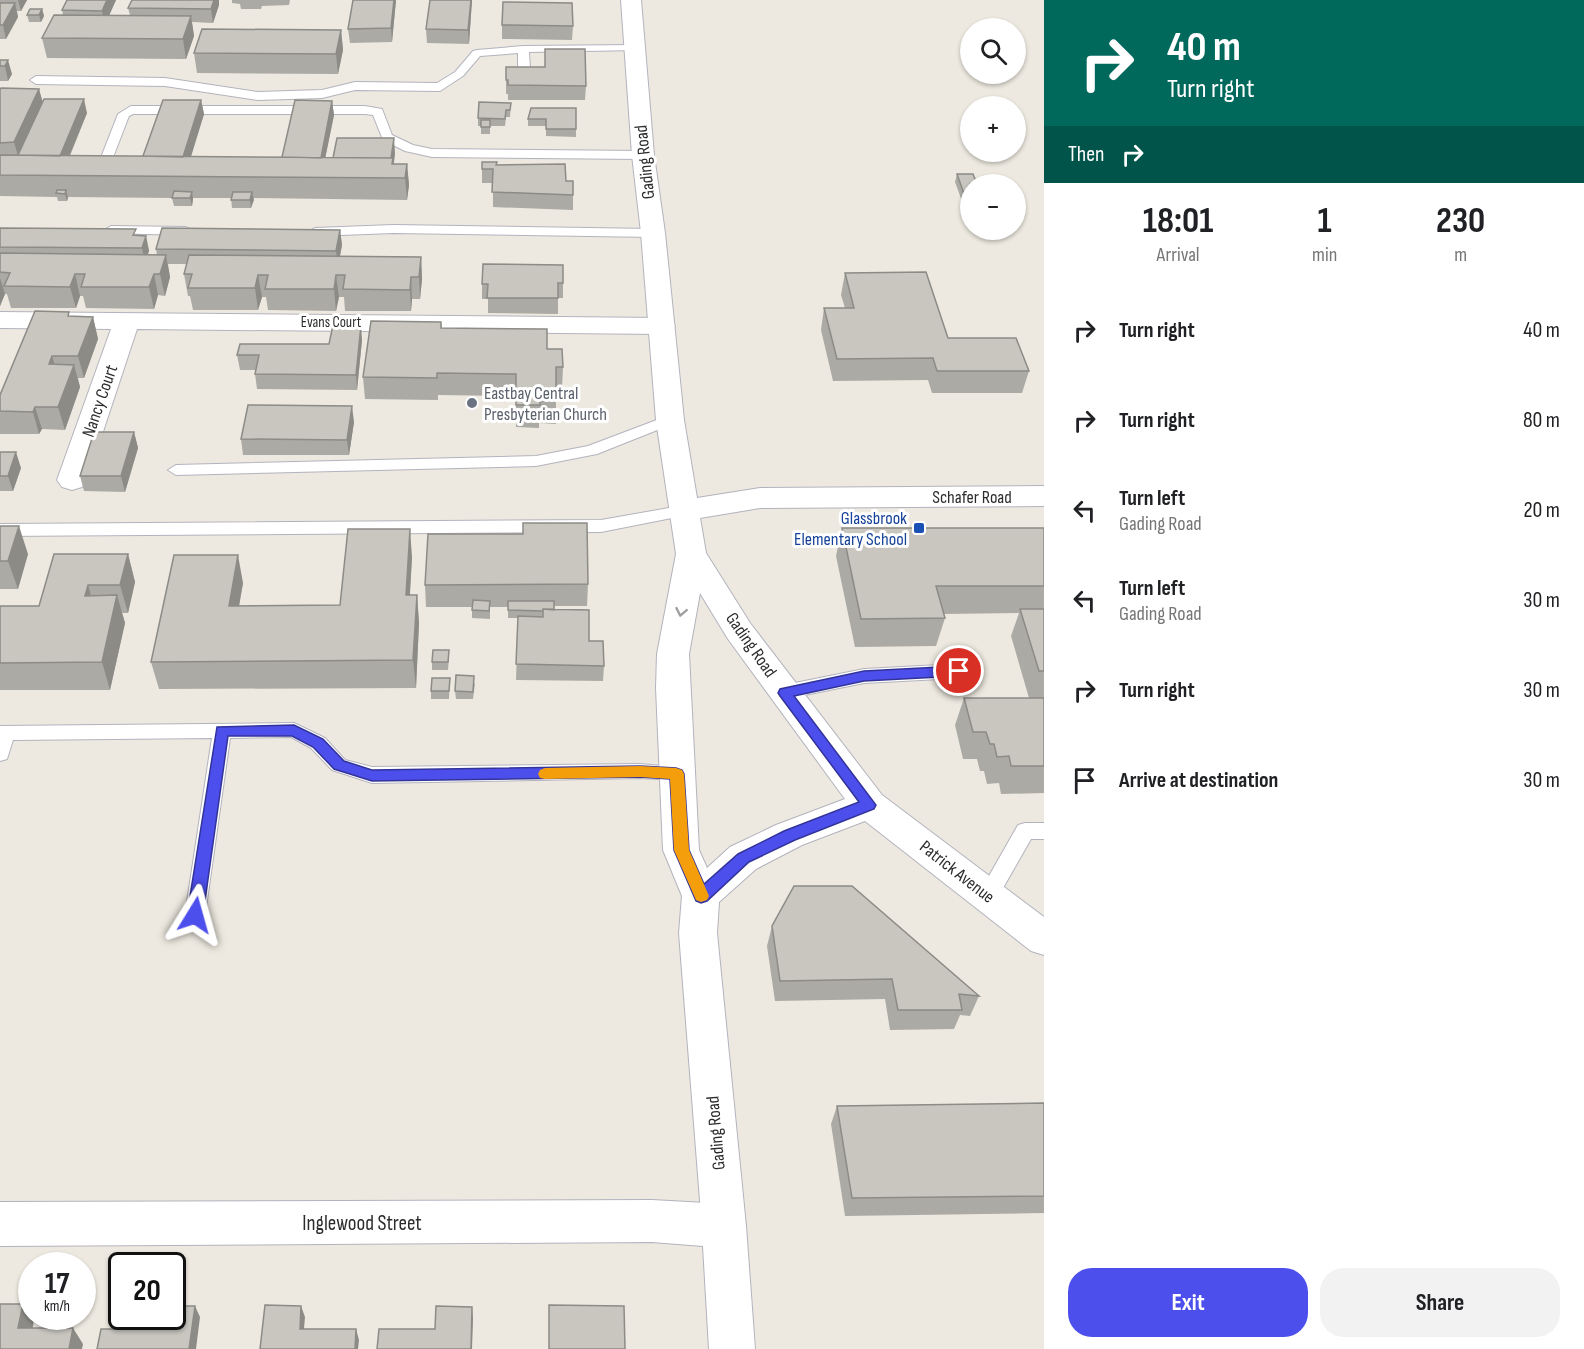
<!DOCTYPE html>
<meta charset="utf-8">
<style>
:root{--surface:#fff;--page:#f2f2f2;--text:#202124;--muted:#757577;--accent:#4d4fec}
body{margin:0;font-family:"Sofia Sans Condensed",sans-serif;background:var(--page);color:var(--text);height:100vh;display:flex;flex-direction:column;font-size:22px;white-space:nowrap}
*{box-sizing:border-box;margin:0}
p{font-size:20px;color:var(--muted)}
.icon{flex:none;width:33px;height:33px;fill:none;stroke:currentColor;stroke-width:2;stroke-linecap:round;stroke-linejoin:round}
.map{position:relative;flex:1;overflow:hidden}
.details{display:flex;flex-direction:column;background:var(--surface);width:540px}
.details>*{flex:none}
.banner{background:#00695c;color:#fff;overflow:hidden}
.controls{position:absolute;left:960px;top:18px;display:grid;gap:12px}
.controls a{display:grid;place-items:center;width:66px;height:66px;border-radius:50%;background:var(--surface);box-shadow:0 2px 4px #0004;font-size:30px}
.speed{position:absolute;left:18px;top:1252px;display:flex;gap:12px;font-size:30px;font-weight:700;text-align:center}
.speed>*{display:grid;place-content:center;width:78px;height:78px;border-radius:50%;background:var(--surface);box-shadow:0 2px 4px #0004;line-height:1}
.speed small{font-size:15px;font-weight:400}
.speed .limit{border:3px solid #111;border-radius:9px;background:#fff;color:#111}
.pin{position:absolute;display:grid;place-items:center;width:51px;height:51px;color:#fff;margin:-26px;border:3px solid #fff;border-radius:50%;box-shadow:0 2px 6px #0007}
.me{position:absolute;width:66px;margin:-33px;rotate:8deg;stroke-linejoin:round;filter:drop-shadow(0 0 4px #0008)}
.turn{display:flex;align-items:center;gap:21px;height:126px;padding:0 24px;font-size:27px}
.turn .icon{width:78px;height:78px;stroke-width:2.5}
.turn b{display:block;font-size:42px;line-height:51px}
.then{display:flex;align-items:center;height:57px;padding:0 24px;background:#0003;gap:12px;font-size:22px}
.eta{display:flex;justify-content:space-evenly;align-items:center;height:102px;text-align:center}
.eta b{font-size:36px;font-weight:700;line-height:42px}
.primary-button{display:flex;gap:12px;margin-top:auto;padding:12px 24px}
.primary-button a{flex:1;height:69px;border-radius:24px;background:var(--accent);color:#fff;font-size:24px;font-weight:700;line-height:69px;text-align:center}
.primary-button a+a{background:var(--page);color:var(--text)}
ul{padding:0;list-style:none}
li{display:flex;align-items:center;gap:18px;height:90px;padding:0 24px}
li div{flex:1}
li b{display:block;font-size:22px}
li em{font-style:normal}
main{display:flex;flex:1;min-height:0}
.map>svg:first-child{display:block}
</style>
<main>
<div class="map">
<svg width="1044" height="1349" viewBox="0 0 1044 1349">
<rect width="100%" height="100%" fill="#ede9e0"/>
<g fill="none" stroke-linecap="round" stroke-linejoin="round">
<!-- lane casing -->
<g stroke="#b3b3be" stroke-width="2">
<path id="lane" d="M635,45l6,3 -2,2 -110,2 1,17 -6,3 -6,-3v-16l-38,3 -17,20 -23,15 -85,-1 -33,8 -64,2 -93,-14 -129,-2 -6,-4 6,-4 129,2 93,14 64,-2 33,-8 82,1 18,-11 18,-21 4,-1 46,-4z
M131,106h234l17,3 10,26 21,10 19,4 211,2 6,4 -6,4 -211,-2 -27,-6 -22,-11 -10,-25 -8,-1h-232l-4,2 -17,44 -6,4 -4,-1 -2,-3 18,-46z
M393,225l260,4 7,4 -7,4 -260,-4 -78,3 -7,-4 7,-4z
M111,226l75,1 7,4 -7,4 -80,-2 -2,-3z
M670,415l8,5 -3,3 -78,31 -61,12 -360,9 -8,-5 8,-5 360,-9 52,-10z
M686,505l6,1 2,4 -2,4 -91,18 -601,4v-12l601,-4z
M959,664l6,2 3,5 -3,5 -6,2 -95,5 -79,16 -6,-2 -3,-5 3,-5 6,-2 79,-16z
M294,723l31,15 20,22 27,7 268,-3 44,4 3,5 -3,5 -7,2 -37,-2 -268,5 -40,-13 -21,-22 -20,-11 -61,1 -25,177 -3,6 -7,3 -7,-3 -3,-6 27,-177 -199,2 -6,19 -7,2v-35z
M1025,823h19v16h-13l-36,63 -7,3 -7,-3 -3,-6 3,-6 37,-65z"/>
</g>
<!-- street casing -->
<g stroke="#b3b3be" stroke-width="2">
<path id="street" d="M0,312l662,6 9,2 4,6 -4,6 -9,2 -525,-5 -50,151 -5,7 -10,3 -10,-3 -5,-7 54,-151 -111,-1z
M652,1200l72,4 15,7 7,15 9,123h-46l-6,-103 -51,-4 -652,4v-44z"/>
</g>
<!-- secondary casing -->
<g stroke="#b3b3be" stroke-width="2">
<path id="secondary" d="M621,0h20l13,155 11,78 19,187 13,78 63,-10 284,-2v20l-284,2 -60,10 6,35 44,70 132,172 162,122v38l-13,-4 -166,-130 -63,24 -46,24 -37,33 -2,31 29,293 -7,15 -15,7 -15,-7 -7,-15 -23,-293 3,-37 -19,-46 -7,-162 1,-34 19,-100 -20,-134 -15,-187 -9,-78zM700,593l28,46 117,160 -69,26 -46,22 -23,21 -8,-18 -10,-196z"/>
</g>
<!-- lane -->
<use href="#lane" fill="#fff" fill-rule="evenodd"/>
<!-- street -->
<use href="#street" fill="#fff" fill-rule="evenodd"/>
<!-- secondary -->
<use href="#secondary" fill="#fff" fill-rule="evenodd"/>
</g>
<!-- wall -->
<path fill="#acaaa4" d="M0,0h27l-6,11h-4l1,6 -12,22h-6z
M116,0l-7,15h21l-2,-7 91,-3 -6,18 -21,-1 2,14 -8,23 -139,-1 -5,-20 21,-23 -1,-5z
M232,0h58l-1,5 -27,1 -1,3h-20l-1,-5 -8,-1z
M396,0l-4,42 -42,1 -2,-14z
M472,0l-3,44 -42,-1 -1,-14z
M42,9l2,7 -3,6h-12l-2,-7z
M502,25l71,1 -1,14 -70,-1z
M341,30l2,20 -5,24 -141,-1 -3,-20z
M0,60l12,14 -4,7h-8z
M506,80l80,6 -1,14h-77v-6h-2z
M39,89l3,13 45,11 -17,43h73l58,-56 3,14 -13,43h91l50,-56 2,14 -9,43 70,-5 -1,11h13l2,21 -2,15 -154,-2 -2,10h-19l-1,-10h-38l-1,8h-18l-2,-8 -104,-1 -1,4h-9l-1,-4 -57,-1v-106z
M511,103l-1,14h-4l-1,9h-15v8h-9v-8h-3v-8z
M576,108v29l-30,-1v-10h-18v-7z
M497,165l69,16h7v29l-80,-3v-24h-11v-14z
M957,174l13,10v28h-4l-11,-30z
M0,228l146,8 3,15 -2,4h10l-1,-6 184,-19 2,15 -2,11 81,1 1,22 -2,20h-8l-1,12h-66l-1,-14h-5l-3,14 -68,-1 -2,-13h-4l-4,13h-65l-3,-14h-2l-4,-22 3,-10h-19l2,13 -5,19 -7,-1 -4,14 -68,-1 -3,-12h-3l-4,12h-65l-4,-14h-2l-5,12z
M563,265v33h-5v16l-70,-1v-14h-6v-15z
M845,273l103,65 81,33 -7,22h-90l-4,-13 -95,1 -12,-51 3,-22h21l-4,-13z
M71,316l22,1 5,22 -14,39h-6l2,9 -15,43 -23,-1 -3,5h-39v-39z
M441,322l1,6 105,21 16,18 -1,22h-6v35l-17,-1v5l-23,-1v-31l-78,-1v5l-73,-1 -2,-22z
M362,340l-5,50 -100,-1 -2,-15v-4h-15l-3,-15z
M354,422l-5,33h-106l-2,-16z
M134,432l4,16 -13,44 -41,-1 -4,-15z
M0,452l21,16 -8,23h-13z
M0,526l28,28 -10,35h-18z
M842,528h202v265l-43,1 -2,-11 -12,1 -3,-13h-4l-3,-12h-14l-8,-34 9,-27h65l-18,-62 8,-23 -76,1 2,4 -9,28 -81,1 -19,-91z
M128,554l7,28 -7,31h-6l3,10 -15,67h-110v-84h39z
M412,557l-2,38h7l2,28 -3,65 -257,1 -8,-27 92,-79 -4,23 101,-1z
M588,584l-1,22h-33v4l35,31 15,25 -1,15 -87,-1 2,-62h-10v-11h-18v12l-18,-1v-11h-46l-1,-22z
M449,658l-1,12h-16v-8z
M450,678l-1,21h-18v-8z
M475,683l-2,16h-17l-1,-8z
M772,926l207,70 -9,20 -10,-1 -6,14 -64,1 -5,-31 -110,2 -8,-55z
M1044,1103v110l-199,3 -14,-92 6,-18z"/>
<!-- shaded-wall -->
<path fill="#8c8b86" d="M18,0h9l-6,11z
M107,0h9l-11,25 -3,-14z
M214,0h5v5l-6,18 -2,-14z
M394,0h2l-4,42 -1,-14z
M471,0h1l-3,44 -1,-14z
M15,3l3,14 -12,22 -3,-14z
M42,9l2,7 -3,6 -2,-7z
M191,16l3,20 -8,23 -3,-20z
M341,30l2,20 -5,24 -2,-20z
M8,60l4,14 -4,7 -3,-15z
M39,89l4,14 -25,53 -4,-14z
M84,99l3,14 -24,58 -3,-15z
M201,100l3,14 -18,58 -3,-15z
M332,101l2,14 -12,59 -1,-15z
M394,138l1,15 -2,14 1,11 -3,-19z
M407,164l2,21 -2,15 -2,-22z
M66,190l2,8 -1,3 -2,-7z
M192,192l1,7 -1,7 -2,-8z
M252,192l2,8 -3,8 -1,-8z
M340,230l2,15 -4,21 -2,-15z
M146,236l3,15 -4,12 -3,-15z
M166,255l4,22 -5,19 -5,-22z
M421,257l1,22 -2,20 -1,-22z
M75,274l5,22 -4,12 -6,-21z
M154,274l4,21 -4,14 -5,-22z
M258,275l4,22 -4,13 -3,-22z
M336,275l3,22 -3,14 -2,-22z
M411,277l1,22 -1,12 -1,-21z
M0,278l5,16 -5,12z
M93,317l5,22 -14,39 -6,-22z
M361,325l1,15 -5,50 -1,-15z
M52,356l7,22 -10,-14z
M74,365l6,22 -15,43 -7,-23z
M352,406l2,16 -5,33 -2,-15z
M35,407l7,22 -3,5 -6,-22z
M134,432l4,16 -13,44 -4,-16z
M16,452l5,16 -8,23 -5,-15z
M19,526l9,28 -10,35 -10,-28z
M410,529l2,28 -4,66 -2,-28z
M128,554l7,28 -7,31 -8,-28z
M238,555l5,28 -9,51 -5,-28z
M88,585l8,28 -11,-17z
M117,595l8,28 -15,67 -8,-28z
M417,595l2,28 -3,65 -3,-28z
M23,1304l11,16 -4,24 -12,-16z
M195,1306l5,11 -4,32h-7z
M301,1306l4,11 -2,23 -3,-11z
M472,1307l1,11 -1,31h-1z
M73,1328l10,16 -1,5h-13z
M356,1329l3,11 -1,9h-3z"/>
<!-- building -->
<path fill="#c8c6bf" stroke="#8c8b86" stroke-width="1.5" d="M67,0h40l-5,11 -40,-1z
M132,0h82l-3,9 -83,-1z
M353,0h41l-3,28 -43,1z
M430,0h41l-3,30 -42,-1z
M503,2l69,1 1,23 -71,-1z
M0,3h15l-12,22h-3z
M30,9h12l-3,6h-12z
M54,15l137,1 -8,23 -141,-1z
M202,29l139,1 -5,24 -142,-1z
M545,49h40l1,37 -78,-1v-5h-2v-13h39z
M0,60h8l-3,6h-5z
M1,88l38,1 -25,53 -14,1v-53z
M44,99h40l-24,57 -42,-1z
M163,100h38l-18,57 -40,-1z
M295,100l37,1 -11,57 -39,-1z
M479,102l32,1 -1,7h-4l-1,9 -27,-1z
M531,108h45v21h-30v-10h-18z
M481,120h9v7h-9z
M337,138h57l-3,20h-58z
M0,155l393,3 -1,6h15l-2,14 -405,-3z
M482,162h15l-1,3 69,-1 1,17h7v14l-81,-3 1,-23h-11z
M957,174h16l4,10h-7v20l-2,1z
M57,190h9l-1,4 -9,-1z
M174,191l18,1 -2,6h-18z
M233,192h19l-2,8h-19z
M0,228l136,1 -3,6 13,1 -4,12 -142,-1z
M162,228l178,2 -4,21 -180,-2z
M0,253l166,2 -6,19h-6l-5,13h-68l4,-13h-10l-5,13 -66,-1 6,-13 -10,-1z
M189,255l232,2 -2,20h-8l-1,13 -67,-1 2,-14h-9l-2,14h-69l3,-14h-10l-3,13h-67l4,-14h-8z
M483,264l80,1v18h-5v15h-71l1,-14h-6z
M926,272l22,66h68l13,33h-92l-4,-13 -96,1 -13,-51h30l-9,-35z
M35,311l34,1 -1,4 25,1 -15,39h-26l-3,8 25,1 -16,42h-23l-2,5 -33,-1v-16z
M371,321l70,1v6l106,1v20h15l1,18h-7v34h-16v4h-24v-31l-79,-1v5l-74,-1z
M333,325h28l-5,50 -101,-1 4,-19h-22l3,-11h89z
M248,405l104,1 -5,34 -106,-1z
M94,432h40l-13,44h-41z
M0,452h16l-8,24h-8z
M523,523h64l1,61 -163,1 3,-51h95z
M0,526h19l-11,35h-8z
M842,528h202v58h-108l9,32 -84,1z
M348,529h62l-4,66h11l-4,65 -262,2 23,-107h64l-9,51 111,-1z
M54,554h74l-8,31h-32l-3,11 32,-1 -15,67 -102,1v-57h39z
M473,600l17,1 -1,10 -17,-1z
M508,601h46v9l-11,-1v2l-35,-1z
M543,609l46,1v31h14l1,25 -88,-2 2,-48 25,1z
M1020,609h24v62h-5z
M433,650h16l-1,12h-16z
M456,675l18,1 -1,16 -18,-1z
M432,678h18l-1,13h-18z
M964,698h80v68h-33l-2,-10 -12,1 -3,-13h-4l-4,-12h-13z
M794,886h58l127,110 -20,-2 3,16h-64l-6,-31 -112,2 -8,-55z
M1044,1103v93l-192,2 -15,-92z
M0,1304h23l-5,24h55l-4,21h-69z
M265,1305l36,1 -1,23h56l-1,20h-95z
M549,1305l75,1 1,43h-76z
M172,1306h23l-6,43h-92l4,-20h56l2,-12h13z
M436,1306l36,1 -1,42h-94l2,-20h56z"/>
<!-- one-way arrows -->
<defs><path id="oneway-chevron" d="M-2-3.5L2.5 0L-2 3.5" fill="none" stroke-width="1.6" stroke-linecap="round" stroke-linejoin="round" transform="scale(1.5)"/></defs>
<use stroke="#a0a0a0" href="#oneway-chevron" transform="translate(681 612) rotate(101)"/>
<!-- route -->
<path fill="#4d4fec" stroke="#323399" stroke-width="1.5" d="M959,666l6,5 -6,5 -95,5 -70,15 82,109 -2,4 -79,31 -46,22 -42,39 -6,2 -5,-2 -22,-51 -4,-71 -30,-2 -268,4 -38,-12 -21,-22 -21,-11h-64l-25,179 -2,5 -6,2 -5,-2 -3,-5 30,-188 77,-2 29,14 21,22 28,9 268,-4 36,2 6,2 2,4 5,76 15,34 34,-30 46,-23 75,-29 -79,-106 -2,-3 2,-4 84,-18z"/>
<!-- slow -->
<path fill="#f59e0b" d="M640,766l36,2 6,2 2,4 5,76 20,46 -2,4 -6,2 -5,-2 -22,-50 -4,-71 -30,-2 -95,2 -5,-1 -2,-4 2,-4 5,-2z"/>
<!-- markers -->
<circle fill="#6b7280" stroke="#fff" stroke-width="2" cx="472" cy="403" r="6"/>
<rect fill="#1a4fb4" stroke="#fff" stroke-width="2" x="913" y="522" width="12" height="12" rx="3"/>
<g text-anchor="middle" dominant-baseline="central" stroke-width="6" stroke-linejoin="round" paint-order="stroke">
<!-- far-street labels -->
<g font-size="15" fill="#2c2c2c" stroke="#fff">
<text x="331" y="322">Evans Court</text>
</g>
<!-- street labels -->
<g font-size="18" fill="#2c2c2c" stroke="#fff">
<text transform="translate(645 162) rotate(-96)">Gading Road</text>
<text transform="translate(100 401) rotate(-71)">Nancy Court</text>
<text x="972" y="497">Schafer Road</text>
<text transform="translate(751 645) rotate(55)">Gading Road</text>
<text transform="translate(957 872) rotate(38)">Patrick Avenue</text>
<text transform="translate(716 1133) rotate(-95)">Gading Road</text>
</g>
<!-- worship labels -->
<g font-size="18" fill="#5b616d" stroke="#fff" text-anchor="start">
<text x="484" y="393">Eastbay Central<tspan x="484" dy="21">Presbyterian Church</tspan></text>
</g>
<!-- transit labels -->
<g font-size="18" fill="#164399" stroke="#fff" text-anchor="end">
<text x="907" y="518">Glassbrook<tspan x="907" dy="21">Elementary School</tspan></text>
</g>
<!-- near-street labels -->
<g font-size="21" fill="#2c2c2c" stroke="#fff">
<text x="362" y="1223">Inglewood Street</text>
</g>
</g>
</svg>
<div class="controls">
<a><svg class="icon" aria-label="search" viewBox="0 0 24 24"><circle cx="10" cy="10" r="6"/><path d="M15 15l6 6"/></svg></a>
<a>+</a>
<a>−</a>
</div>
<div class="speed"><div>17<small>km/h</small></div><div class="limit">20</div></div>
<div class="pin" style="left:959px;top:671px;background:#d93025"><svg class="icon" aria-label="arrive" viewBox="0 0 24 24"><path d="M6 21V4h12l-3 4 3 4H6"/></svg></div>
<svg class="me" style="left:195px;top:915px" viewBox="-20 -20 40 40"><path d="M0-17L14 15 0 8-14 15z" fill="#4d4fec" stroke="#fff" stroke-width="4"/></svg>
</div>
<section class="details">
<div class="banner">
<div class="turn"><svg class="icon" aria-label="right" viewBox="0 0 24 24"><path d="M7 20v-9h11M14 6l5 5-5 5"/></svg><div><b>40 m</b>Turn right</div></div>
<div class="then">Then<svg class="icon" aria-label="right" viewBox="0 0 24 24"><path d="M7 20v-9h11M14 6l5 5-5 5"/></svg></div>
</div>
<div class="eta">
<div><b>18:01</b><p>Arrival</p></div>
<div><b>1</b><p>min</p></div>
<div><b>230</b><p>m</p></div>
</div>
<ul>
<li><svg class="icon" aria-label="right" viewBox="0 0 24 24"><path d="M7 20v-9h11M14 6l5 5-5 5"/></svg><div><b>Turn right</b></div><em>40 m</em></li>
<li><svg class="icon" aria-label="right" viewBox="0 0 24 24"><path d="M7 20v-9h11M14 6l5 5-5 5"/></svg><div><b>Turn right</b></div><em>80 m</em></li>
<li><svg class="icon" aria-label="left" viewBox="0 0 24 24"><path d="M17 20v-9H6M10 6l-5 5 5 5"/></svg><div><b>Turn left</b><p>Gading Road</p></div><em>20 m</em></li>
<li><svg class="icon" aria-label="left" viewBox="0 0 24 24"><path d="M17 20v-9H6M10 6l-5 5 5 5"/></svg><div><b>Turn left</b><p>Gading Road</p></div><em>30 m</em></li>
<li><svg class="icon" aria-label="right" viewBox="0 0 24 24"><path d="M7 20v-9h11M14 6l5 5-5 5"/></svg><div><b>Turn right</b></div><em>30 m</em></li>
<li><svg class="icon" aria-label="arrive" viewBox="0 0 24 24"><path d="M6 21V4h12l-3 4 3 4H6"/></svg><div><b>Arrive at destination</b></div><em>30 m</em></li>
</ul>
<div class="primary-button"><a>Exit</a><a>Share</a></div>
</section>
</main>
